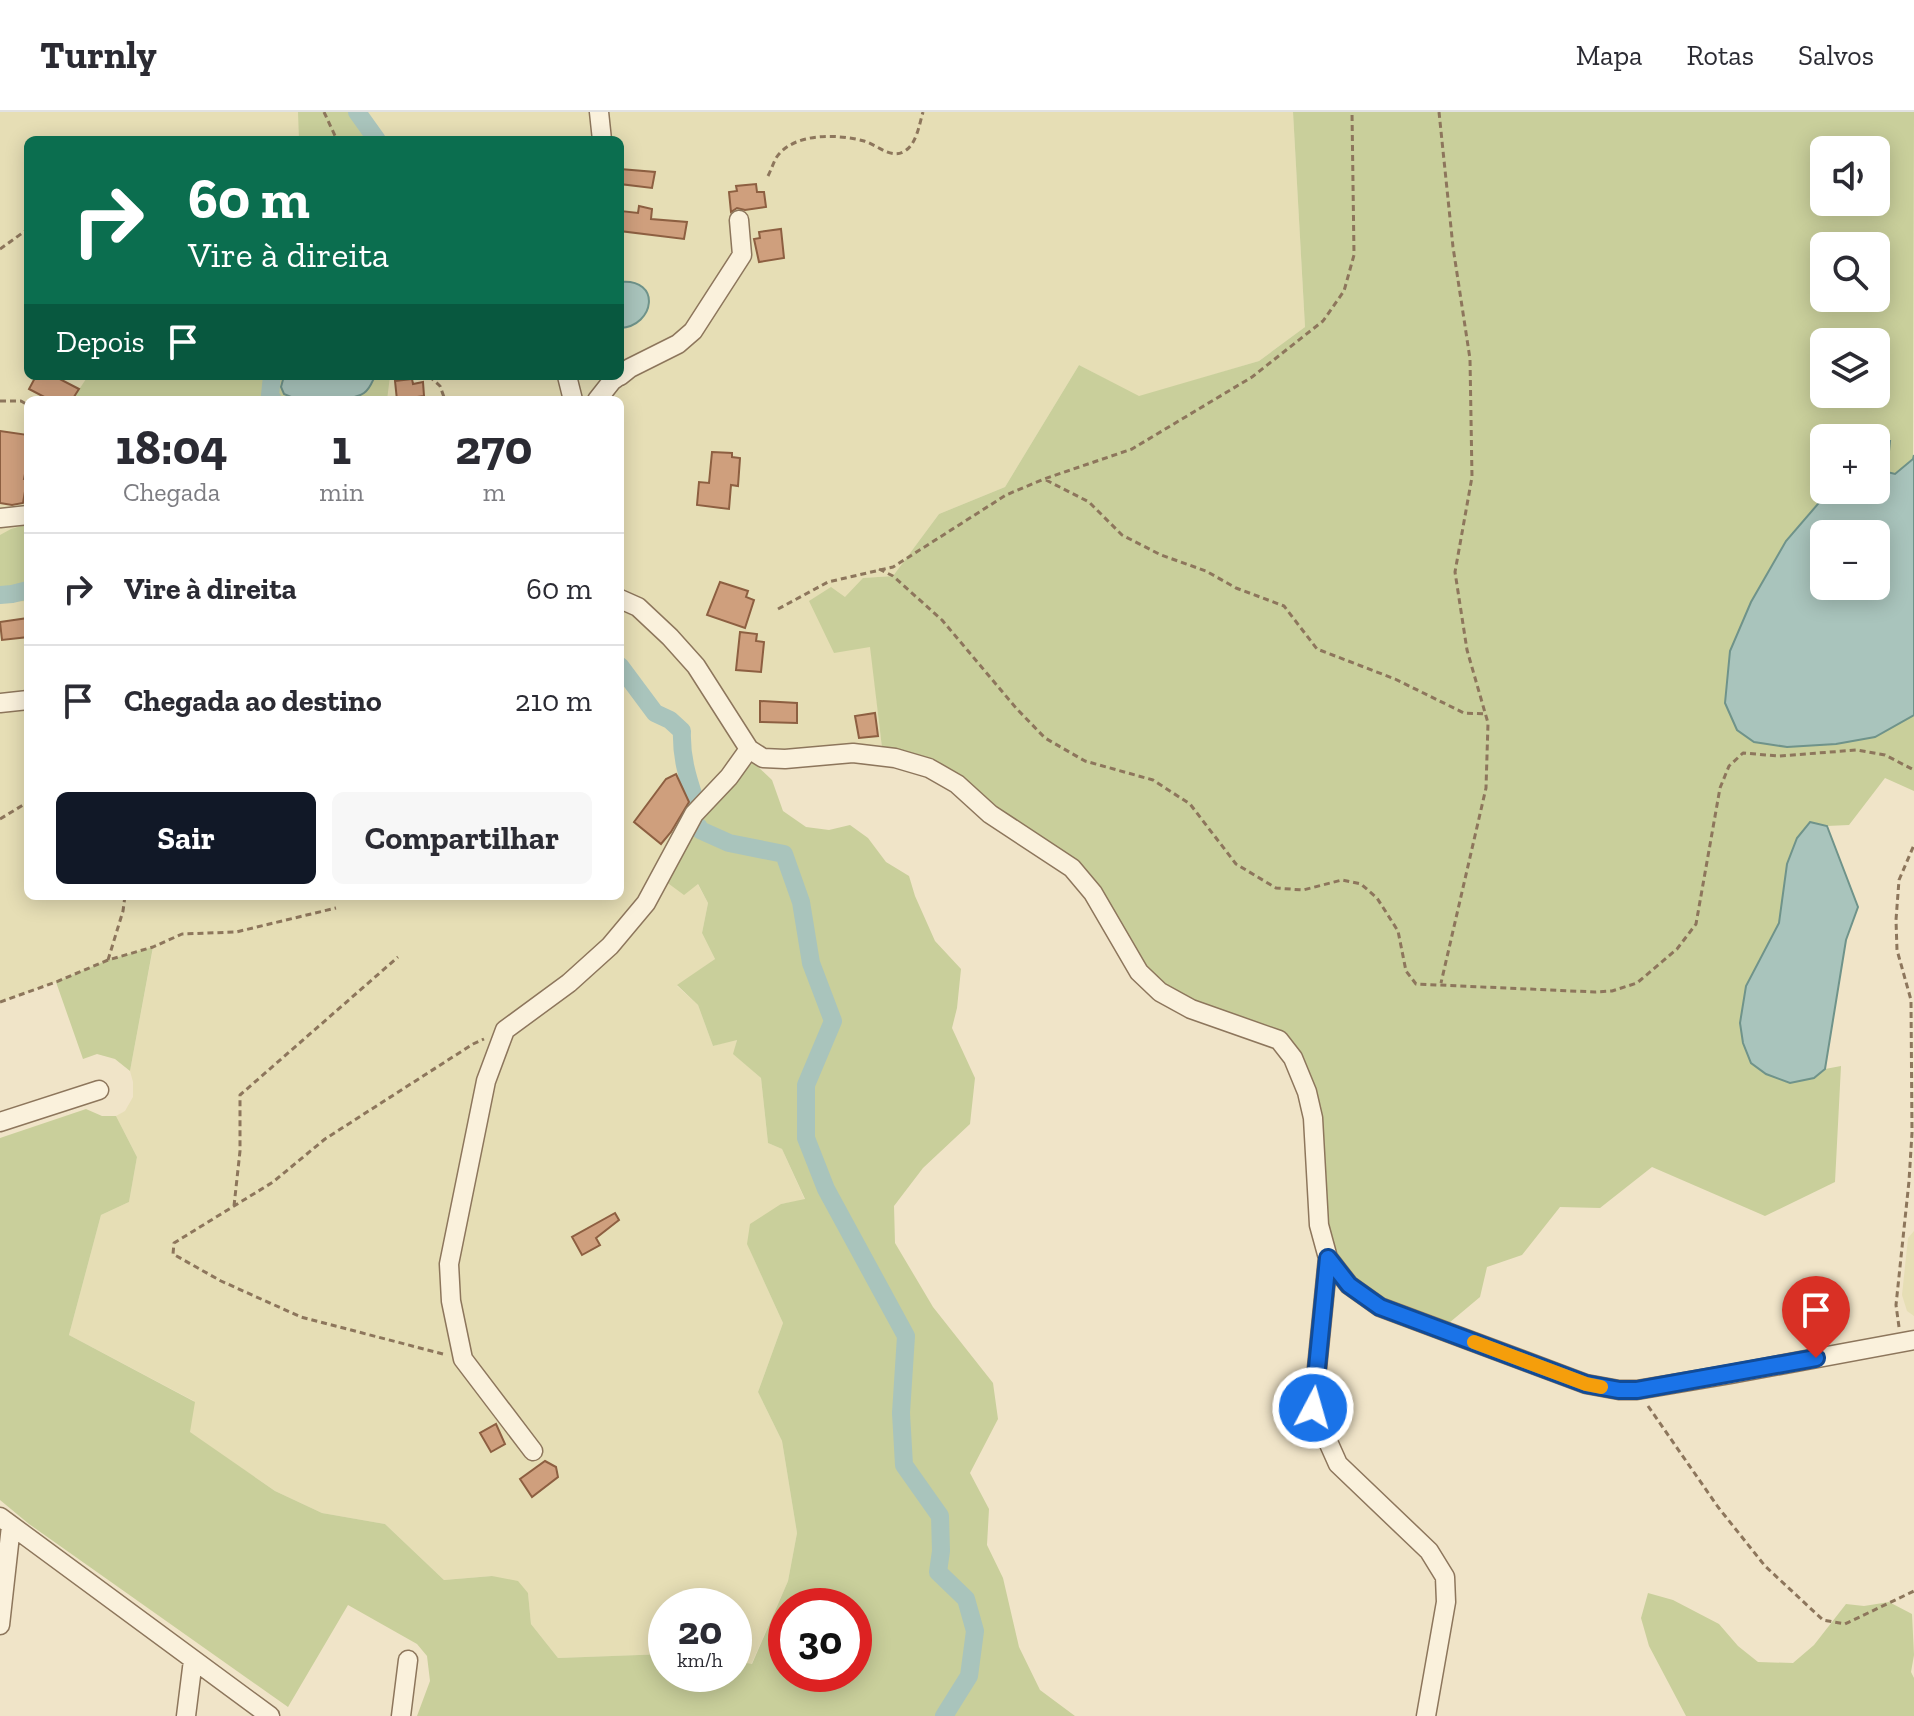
<!DOCTYPE html>
<html lang="pt">
<meta charset="utf-8">
<style>
:root{--surface:#fff;--page:#f7f7f7;--text:#2b2b33;--muted:#7c7c81;--line:#e1e1e2;--accent:#111827}
body{margin:0;font-family:"Zilla Slab",serif;background:var(--page);color:var(--text);height:100vh;display:flex;flex-direction:column;font-size:30px;white-space:nowrap}
*{box-sizing:border-box;margin:0}
p{font-size:26px;color:var(--muted)}
.icon{flex:none;width:44px;height:44px;fill:none;stroke:currentColor;stroke-width:2;stroke-linecap:round;stroke-linejoin:round}
.map{position:relative;flex:1;overflow:hidden}
.drawer{position:absolute;left:24px;top:284px;width:600px;height:504px;display:flex;flex-direction:column;background:var(--surface);border-radius:12px;box-shadow:0 4px 20px #0003}
.drawer>*{flex:none}
.banner{position:absolute;left:24px;top:24px;width:600px;height:244px;border-radius:12px;box-shadow:0 4px 20px #0003;background:#0b6e4f;color:#fff;overflow:hidden}
.controls{position:absolute;left:1810px;top:24px;display:grid;gap:16px}
.controls a{display:grid;place-items:center;width:80px;height:80px;border-radius:12px;background:var(--surface);box-shadow:0 4px 20px #0003;font-size:40px}
.speed{position:absolute;left:648px;top:1476px;display:flex;gap:16px;font-size:40px;font-weight:700;text-align:center}
.speed>*{display:grid;place-content:center;width:104px;height:104px;border-radius:50%;background:var(--surface);box-shadow:0 4px 20px #0003;line-height:1}
.speed small{font-size:20px;font-weight:400}
.speed .limit{border:12px solid #d22;background:#fff;color:#111}
.pin{position:absolute;display:grid;place-items:center;width:68px;height:68px;color:#fff;margin:-82px -34px;border-radius:50% 50% 50% 0;rotate:-45deg;box-shadow:0 0 8px #0007}
.pin .icon{rotate:45deg}
.me{position:absolute;width:88px;margin:-44px;rotate:6deg;stroke-linejoin:round;filter:drop-shadow(0 0 6px #0008)}
.turn{display:flex;align-items:center;gap:28px;height:168px;padding:0 32px;font-size:36px}
.turn .icon{width:104px;height:104px;stroke-width:2.5}
.turn b{display:block;font-size:56px;line-height:68px}
.then{display:flex;align-items:center;height:76px;padding:0 32px;background:#0003;gap:16px;font-size:30px}
.eta{display:flex;justify-content:space-evenly;align-items:center;height:136px;text-align:center}
.eta b{font-size:48px;font-weight:700;line-height:56px}
.cta{display:flex;gap:16px;margin-top:auto;padding:16px 32px}
.cta a{flex:1;height:92px;border-radius:12px;background:var(--accent);color:#fff;font-size:32px;font-weight:700;line-height:92px;text-align:center}
.cta a+a{background:var(--page);color:var(--text)}
ul{padding:0;list-style:none}
li{display:flex;align-items:center;gap:24px;height:112px;padding:0 32px;border-top:2px solid var(--line)}
li div{flex:1}
li b{display:block;font-size:30px}
li em{font-style:normal}
header{display:flex;align-items:center;gap:48px;box-sizing:border-box;height:112px;padding:0 40px;background:var(--surface);border-bottom:2px solid var(--line)}
header strong{font-size:38px}
nav{display:flex;gap:44px;margin-inline-start:auto;font-size:28px}
.map>svg:first-child{display:block}
</style>
<header>
<strong>Turnly</strong>
<nav><a>Mapa</a><a>Rotas</a><a>Salvos</a></nav>
</header>
<div class="map">
<svg width="1914" height="1604" viewBox="0 0 1914 1604">
<rect width="100%" height="100%" fill="#f0e4c8"/>
<!-- farmland -->
<path fill="#e6deb5" fill-rule="evenodd" d="M0,0h1293l12,215 -46,34 -120,36 -60,-32 -74,122 -66,27 -46,62 -30,2 20,178 -130,6 -56,121 11,20 -6,30 13,26 -38,27 21,19 15,41 24,-7 -3,15 27,24 7,65 14,6 23,51 -24,4 -32,44 34,75 -25,69 24,49 15,92 -9,48 -37,84 -17,-4v-55h-68v48l-108,4 -27,-34 -3,-31 -36,-17 -48,4 -59,-56 -63,-11 -47,-22 -86,-59 5,-31 -125,-66 32,-120 28,-13 8,-45 -21,-41 9,-5 8,-14v-15l-3,-11 23,-123 -45,12 -52,22 -56,20zM28,28h592v236h-592zM28,288h592v496h-592z
M1914,1119v85l-7,-5 -5,-16 6,-57z"/>
<!-- green -->
<path fill="#c9cf9b" fill-rule="evenodd" d="M298,0h59l20,28h-78z
M1293,0h621l-1,347 -18,15 -9,-2 4,-31h-14v-3h-52v52h7l-80,112 -21,49 -5,52 150,34 39,-22v76l-29,-13 -36,47 -22,1 -17,-4 -13,16 -10,26 -8,59 -33,63 61,94 18,-11 16,-3 -6,116 -70,34 -113,-49 -52,41 -40,-1 -38,48 -35,12 -7,30 -31,26 -31,-12 -38,-4 -52,-49 -15,-140 -34,-78 -119,-48 -67,-99 -136,-109 -74,-28 -13,-109 -36,6 -25,-52 22,-14 14,10 18,-19 30,-2 46,-62 66,-27 74,-122 60,31 120,-35 46,-34zM1824,38h52v52h-52zM1824,134h52v52h-52zM1824,230h52v52h-52z
M88,264h302l-3,24h-315z
M28,412v77l-28,1v-67l11,-6z
M753,650l19,18 11,31 23,16 23,3 21,-5 18,13 18,24 23,14 6,20 20,45 26,28 -4,39 -5,20 23,50 -5,46 -47,44 -29,38 1,37 38,64 60,76 5,36 -28,54 19,36 -2,36 16,33 16,69 21,43 35,26h-658l13,-35 -3,-25 -10,-12 -69,-39 -60,102 -259,-183 -29,-24v-362l86,-29 16,7h14l21,41 -8,45 -28,13 -32,120 126,67 -5,30 85,59 47,22 63,11 59,56 48,-4 26,5 10,12 3,31 27,34 108,-4v20h68v-13l18,3 36,-83 9,-48 -15,-92 -24,-49 25,-69 -36,-79 3,-20 31,-20 24,-5 -23,-50 -14,-6 -7,-65 -28,-24 4,-14 -24,6 -15,-41 -21,-20 38,-26 -13,-26 6,-30 -10,-19 -14,11 -19,-14 24,-50zM786,1494h68v68h-68z
M153,835l-23,124 -15,-12 -18,-5 -14,5 -27,-77 52,-22z
M1648,1481l25,7 46,24 19,22 20,16 35,1 21,-18 32,-41 18,2 25,-4 23,12 2,41 -3,17 3,6v38h-228l-37,-70 -8,-28z"/>
<!-- water -->
<path fill="#a9c4bc" stroke="#6f938a" stroke-width="2" fill-rule="evenodd" d="M620,170c42,-4 35,44 0,46z
M284,264h91c-3,6 -5,13 -11,17 -13,10 -56,4 -73,4l-7,-3 -3,-7z
M1876,329h14l-3,31 8,2 18,-15 1,-4v260l-39,22 -39,7 -49,3 -33,-5 -17,-12 -12,-27 5,-52 21,-49 35,-61 44,-51h46zM1876,422v52h-52v-52z
M1810,710l17,4 31,81 -12,33 -21,129 -11,9 -24,5 -24,-9 -15,-11 -8,-20 -3,-20 6,-37 33,-63 8,-59 10,-26z"/>
<g fill="none" stroke-linecap="round" stroke-linejoin="round">
<!-- canal -->
<path stroke="#a9c4bc" stroke-width="18" d="M357,0l20,28
M272,264l-2,19 3,5
M0,483l12,-1 16,-4
M620,554l35,47 15,7 12,11c-1,25 5,45 13,69
M699,715l1,3 29,13 55,11 17,48 10,61 22,58 -27,64v53l20,51 80,147 -5,77 3,52 36,51 1,35 -3,21 28,27 9,32 -6,45 -25,40"/>
</g>
<!-- building -->
<path fill="#cf9f7d" stroke="#8d5f41" stroke-width="2" d="M620,57l35,3 -3,16 -32,-4z
M756,72l1,8h7l2,15 -21,3 -8,-2 -6,4 -2,-20 8,-1 -1,-5z
M639,94l13,3 -1,10 36,3 -3,17 -64,-8 1,-20 17,2z
M781,117l3,29 -25,4 -5,-23 6,-1 -1,-6z
M36,264h18l25,13 -7,11h-22l-21,-11z
M412,267l1,5 10,-2 1,14 -27,4 -2,-19z
M0,319l28,4v24l-4,20 3,1 -4,23 -11,2 -12,-2z
M712,340l20,1v4l8,1 -2,28 -7,-1 -2,24 -32,-4 2,-23 10,1z
M720,470l28,9 -2,6 8,3 -9,28 -38,-13z
M28,506v19l-26,3 -2,-18z
M740,520l17,2 -1,7 8,1 -3,30 -25,-2z
M760,589l37,2v20l-37,-1z
M875,601l3,23 -19,2 -4,-22z
M676,662l13,28 -18,30 -10,12 -27,-22 32,-43z
M615,1101l4,7 -23,18 4,7 -18,10 -10,-18z
M496,1312l9,20 -14,8 -11,-19z
M545,1349l11,6 2,10 -26,20 -12,-18z"/>
<g fill="none" stroke-linecap="round" stroke-linejoin="round">
<!-- minor casing -->
<g stroke="#8d765c" stroke-width="21">
<path id="minor" d="M599,0l3,28
M567,264l6,24
M620,264l10,-8 48,-24 15,-13 49,-76 -3,-35
M597,288l15,-19 7,-5
M0,406l28,-3
M620,487l18,8 32,30 26,29 53,83 14,9 22,1 68,-6 42,5 34,10 28,16 33,30 82,54 21,25 46,79 21,20 31,17 88,31 14,18 14,34 6,26 6,107 9,33 21,27 31,22 206,77 33,6h18l94,-16 183,-34
M0,591l28,-3
M0,1010l99,-32
M1328,1146l-15,150 25,56 91,87 16,26 1,25 -20,114
M533,1339l-70,-92 -12,-58 -2,-37 37,-183 19,-51 64,-47 41,-37 36,-43 48,-89 35,-37 20,-28
M0,1405l270,199
M0,1513l11,-99
M186,1604l7,-56
M401,1604l7,-56"/>
</g>
<!-- path -->
<path stroke="#8d765c" stroke-width="3" stroke-dasharray="6 4" stroke-linecap="butt" d="M324,0l13,28
M1439,0l14,135 17,112 2,118 -17,95 12,78 21,73 -2,65 -45,195
M768,64c3,-6 5,-12 8,-18 17,-26 62,-24 88,-17 14,4 27,19 41,10 12,-8 14,-26 18,-39
M0,137l28,-20
M429,264l11,10 5,14
M0,289h21l7,4
M1046,368l43,22 33,33 39,20 45,16 30,17 48,18 33,43 78,30 69,34 22,1
M879,457l14,7 49,44 74,88 29,30 40,23 68,19 37,24 46,60 40,24 27,2 39,-10 19,4 16,14 21,33 8,40 10,13 179,8 17,-1 25,-8 40,-34 19,-25 24,-136 9,-22 14,-13 36,3 78,-6 28,5 29,15
M778,497l50,-27 65,-15 113,-72 38,-16 88,-30 120,-72 71,-56 21,-30 10,-36 -2,-143
M0,707l28,-17
M108,848l15,-49 2,-15
M0,890l56,-20 52,-22 45,-13 29,-13 54,-2 100,-24
M234,1094l6,-55v-56l158,-138
M1899,1215l-3,-22 13,-124 3,-48 -1,-133 -14,-50 -1,-30 3,-40 15,-35
M443,1242l-142,-37 -80,-36 -48,-27 1,-11 99,-61 52,-43 148,-95 11,-5
M1648,1294l70,101 47,59 58,54 22,4 69,-33"/>
<!-- minor -->
<use href="#minor" stroke="#faf1dc" stroke-width="18"/>
</g>
<g fill="none" stroke-linecap="round" stroke-linejoin="round">
<!-- route casing -->
<g stroke="#114b97" stroke-width="20">
<path id="route" d="M1313,1296l15,-150 21,27 31,22 206,77 33,6h18l179,-32"/>
</g>
<!-- route -->
<use href="#route" stroke="#1a73e8" stroke-width="14"/>
<!-- slow -->
<path stroke="#f59e0b" stroke-width="14" d="M1474,1230l112,42 15,3"/>
</g>
</svg>
<div class="controls">
<a><svg class="icon" aria-label="sound" viewBox="0 0 24 24"><path d="M4 9h4l5-4v14l-5-4H4zM17 9q2 3 0 6"/></svg></a>
<a><svg class="icon" aria-label="search" viewBox="0 0 24 24"><circle cx="10" cy="10" r="6"/><path d="M15 15l6 6"/></svg></a>
<a><svg class="icon" aria-label="layers" viewBox="0 0 24 24"><path d="M12 4l9 5-9 5-9-5zM3 14l9 5 9-5"/></svg></a>
<a>+</a>
<a>−</a>
</div>
<div class="speed"><div>20<small>km/h</small></div><div class="limit">30</div></div>
<div class="pin" style="left:1816px;top:1246px;background:#d93025"><svg class="icon" aria-label="arrive" viewBox="0 0 24 24"><path d="M6 21V4h12l-3 4 3 4H6"/></svg></div>
<svg class="me" style="left:1313px;top:1296px" viewBox="-20 -20 40 40"><circle r="17" fill="#1a73e8" stroke="#fff" stroke-width="3"/><path d="M0-11L8 9 0 5-8 9z" fill="#fff"/></svg>
<div class="banner">
<div class="turn"><svg class="icon" aria-label="right" viewBox="0 0 24 24"><path d="M7 20v-9h11M14 6l5 5-5 5"/></svg><div><b>60 m</b>Vire à direita</div></div>
<div class="then">Depois<svg class="icon" aria-label="arrive" viewBox="0 0 24 24"><path d="M6 21V4h12l-3 4 3 4H6"/></svg></div>
</div>
<section class="drawer">
<div class="eta">
<div><b>18:04</b><p>Chegada</p></div>
<div><b>1</b><p>min</p></div>
<div><b>270</b><p>m</p></div>
</div>
<ul>
<li><svg class="icon" aria-label="right" viewBox="0 0 24 24"><path d="M7 20v-9h11M14 6l5 5-5 5"/></svg><div><b>Vire à direita</b></div><em>60 m</em></li>
<li><svg class="icon" aria-label="arrive" viewBox="0 0 24 24"><path d="M6 21V4h12l-3 4 3 4H6"/></svg><div><b>Chegada ao destino</b></div><em>210 m</em></li>
</ul>
<div class="cta"><a>Sair</a><a>Compartilhar</a></div>
</section>
</div>
